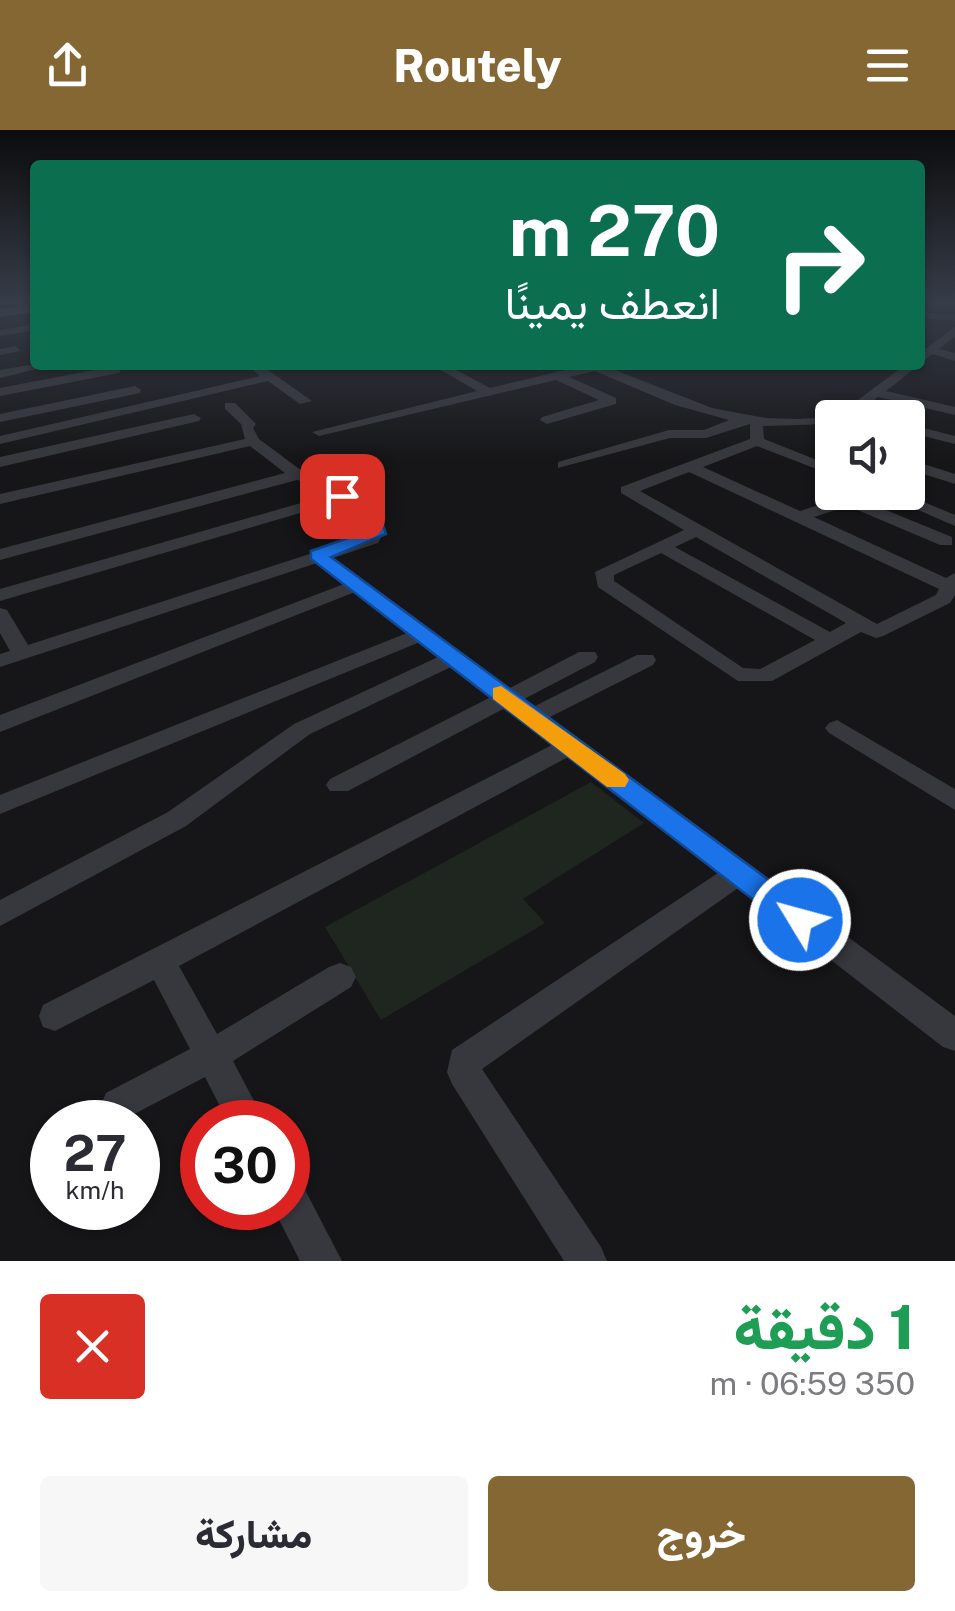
<!DOCTYPE html>
<html lang="ar">
<meta charset="utf-8">
<style>
:root{--surface:#fff;--page:#f7f7f7;--text:#2b2b33;--muted:#7c7c81;--accent:#856733}
body{margin:0;font-family:"Public Sans",Vazirmatn,sans-serif;background:var(--page);color:var(--text);direction:rtl;height:100vh;display:flex;flex-direction:column;font-size:38px;white-space:nowrap}
*{box-sizing:border-box;margin:0}
p{font-size:32px;color:var(--muted)}
.icon{flex:none;width:55px;height:55px;fill:none;stroke:currentColor;stroke-width:2;stroke-linecap:round;stroke-linejoin:round}
.map{position:relative;height:1131px;overflow:hidden;direction:ltr}
.panel{display:flex;flex-direction:column;background:var(--surface);flex:1}
.panel>*{flex:none}
.guide{position:absolute;left:30px;top:30px;width:895px;height:210px;border-radius:10px;box-shadow:0 2px 8px #0004;direction:rtl;background:#0b6e4f;color:#fff;overflow:hidden}
.controls{position:absolute;left:815px;top:270px;display:grid;gap:20px}
.controls a{display:grid;place-items:center;width:110px;height:110px;border-radius:10px;background:var(--surface);box-shadow:0 2px 8px #0004;font-size:50px}
.speed{position:absolute;left:30px;top:970px;display:flex;gap:20px;font-size:50px;font-weight:700;text-align:center}
.speed>*{display:grid;place-content:center;width:130px;height:130px;border-radius:50%;background:var(--surface);box-shadow:0 2px 8px #0004;line-height:1}
.speed small{font-size:25px;font-weight:400}
.speed .limit{border:15px solid #d22;background:#fff;color:#111}
.pin{position:absolute;display:grid;place-items:center;width:85px;height:85px;color:#fff;margin:-42px;border-radius:20px;box-shadow:0 5px 15px #0006}
.me{position:absolute;width:110px;margin:-55px;rotate:307deg;stroke-linejoin:round;filter:drop-shadow(0 0 8px #0008)}
.turn{display:flex;align-items:center;gap:35px;height:210px;padding:0 40px;font-size:45px}
.turn .icon{width:130px;height:130px;stroke-width:2.5}
.turn b{display:block;font-size:70px;line-height:85px}
.round{display:grid;place-items:center;flex:none;width:105px;height:105px;border-radius:10px;background:var(--page)}
.overview{display:flex;align-items:center;justify-content:space-between;height:170px;padding:0 40px}
h1{font-size:60px;font-weight:800;line-height:75px;color:#1e9e55}
.primary-button{display:flex;gap:20px;margin-top:auto;padding:20px 40px}
.primary-button a{flex:1;height:115px;border-radius:10px;background:var(--accent);color:#fff;font-size:40px;font-weight:800;line-height:115px;text-align:center}
.primary-button a+a{background:var(--page);color:var(--text)}
header{display:flex;justify-content:space-between;align-items:center;height:130px;padding:0 40px;background:var(--accent);color:#fff;font-size:45px;font-weight:800}
.map>svg:first-child{display:block}
</style>
<header><svg class="icon" aria-label="menu" viewBox="0 0 24 24"><path d="M4 6h16M4 12h16M4 18h16"/></svg>Routely<svg class="icon" aria-label="share" viewBox="0 0 24 24"><path d="M12 15V3M7 8l5-5 5 5M5 13v7h14v-7"/></svg></header>
<div class="map">
<svg width="955" height="1131" viewBox="0 0 955 1131">
<rect width="100%" height="100%" fill="#161618"/>
<!-- green -->
<path fill="#1e261f" d="M591,652l53,41 -121,76 22,24 -164,97 -56,-93z"/>
<g fill="none" stroke-linecap="round" stroke-linejoin="round">
<!-- minor -->
<path fill="#37383d" fill-rule="evenodd" d="M920,182l35,3v6l-35,-3z
M35,194v6l-35,6v-6z
M955,197v9l-16,13 16,4v8l-22,-7 -13,9v-10z
M16,216l4,5 -20,4v-6z
M35,234l18,1 -53,13v-8z
M247,235h14l51,36 -12,3 -32,-23 -268,63v-8l260,-60z
M432,235h15l43,23 95,-23h17l110,43 54,10 32,1 37,-2 70,-52h14l-33,26 69,16v8l-77,-18 -28,21h-18v6l-69,2 1,13 68,27v9l-75,-29 -54,21 97,44 49,-16 103,42v8h-12l-92,-39 -34,11 132,61 9,-5v22l-5,8 -67,33 -7,2 -15,-6 -89,49h-34l-140,-94 -3,-15 89,-42 -63,-37v-6l129,-48v-15l-44,14h-36l-112,30v-6l111,-32h35l25,-10 -54,-15 -80,-34 -26,6 47,21v6l-69,20 -7,-4 2,-3 57,-17 -43,-20 -237,56 -7,-4 165,-41zM689,342l250,117 -3,6 -59,29 -237,-133zM696,407l150,86 -16,9 -155,-85zM661,423l154,87 -55,29 -17,-1 -129,-87v-6z
M115,236l6,4 -2,3 -119,23v-8z
M135,256l6,4 -1,3 -140,29v-8z
M225,273h10l21,21 -3,4 6,11 43,32 28,7 56,51 -8,14 -45,15 177,130 69,-36h16l3,5 -3,5 -71,37 11,7 102,-51h16l3,5 -3,5 -103,52 405,299v35l-12,-4 -205,-159 -256,181 119,178 6,14h-43l-112,-177 -5,-12 5,-22 266,-177 -150,-116 -389,209 38,68 112,-67 11,-4 11,4 5,10 -5,10 -118,74 32,61h-37l-23,-45 -86,45 -13,-5 -5,-12 5,-12 84,-44 -36,-69 -99,51 -12,-4 -4,-11 4,-11 509,-260 -47,-37 -157,83h-18l-4,-6 4,-6 161,-82 -40,-30 -141,67 -124,92 -186,100v-26l168,-88 126,-88 144,-67 -18,-15 -420,172v-19l407,-162 -52,-41 -355,140v-17l344,-131 -27,-21 -317,104v-13l10,-3 -10,-18v-25l7,2 21,35 337,-109 3,-6 -30,-28 -338,99v-12l329,-94 -10,-10 -22,-5 -297,80v-11l285,-76 -35,-27 -250,58v-10l245,-55 -4,-15 -16,-15z
M194,284l7,4 -2,3 -199,46v-10z
M908,294l47,12v8l-47,-12z
M908,329l47,15v10l-47,-15z
M877,362h23l55,23v11z
M837,590l118,69v21l-126,-77 -4,-5 4,-5z
M288,1049l14,5 40,77h-42l-27,-53h15z"/>
<!-- major -->
<path fill="#53555c" fill-rule="evenodd" d="M35,174v8l-35,5v-8z"/>
</g>
<!-- sky -->
<linearGradient id="sky" x2="0" y2="1"><stop stop-color="#0c0c0d"/><stop offset="0.52" stop-color="#363c48"/><stop offset="1" stop-color="#363c48" stop-opacity="0"/></linearGradient>
<rect width="955" height="330" fill="url(#sky)"/>
<!-- route -->
<path fill="#1a73e8" stroke="#114b97" stroke-width="2.5" d="M342,361l41,34 3,9 -55,23 480,354 4,9 -4,8 -11,4 -10,-4 -479,-369v-8l57,-20 -34,-35z"/>
<!-- slow -->
<path fill="#f59e0b" d="M501,556l124,88 4,6 -4,7h-18l-114,-88v-11z"/>
</svg>
<div class="controls">
<a><svg class="icon" aria-label="sound" viewBox="0 0 24 24"><path d="M4 9h4l5-4v14l-5-4H4zM17 9q2 3 0 6"/></svg></a>
</div>
<div class="speed"><div>27<small>km/h</small></div><div class="limit">30</div></div>
<div class="pin" style="left:342px;top:366px;background:#d93025"><svg class="icon" aria-label="arrive" viewBox="0 0 24 24"><path d="M6 21V4h12l-3 4 3 4H6"/></svg></div>
<svg class="me" style="left:800px;top:790px" viewBox="-20 -20 40 40"><circle r="17" fill="#1a73e8" stroke="#fff" stroke-width="3"/><path d="M0-11L8 9 0 5-8 9z" fill="#fff"/></svg>
<div class="guide">
<div class="turn"><svg class="icon" aria-label="right" viewBox="0 0 24 24"><path d="M7 20v-9h11M14 6l5 5-5 5"/></svg><div><b>270 m</b>انعطف يمينًا</div></div>
</div>
</div>
<section class="panel">
<div class="overview"><div><h1>1 دقيقة</h1><p>350 m · 06:59</p></div><a class="round" style="background:#d93025;color:#fff"><svg class="icon" aria-label="close" viewBox="0 0 24 24"><path d="M6 6l12 12M18 6L6 18"/></svg></a></div>
<div class="primary-button"><a>خروج</a><a>مشاركة</a></div>
</section>
